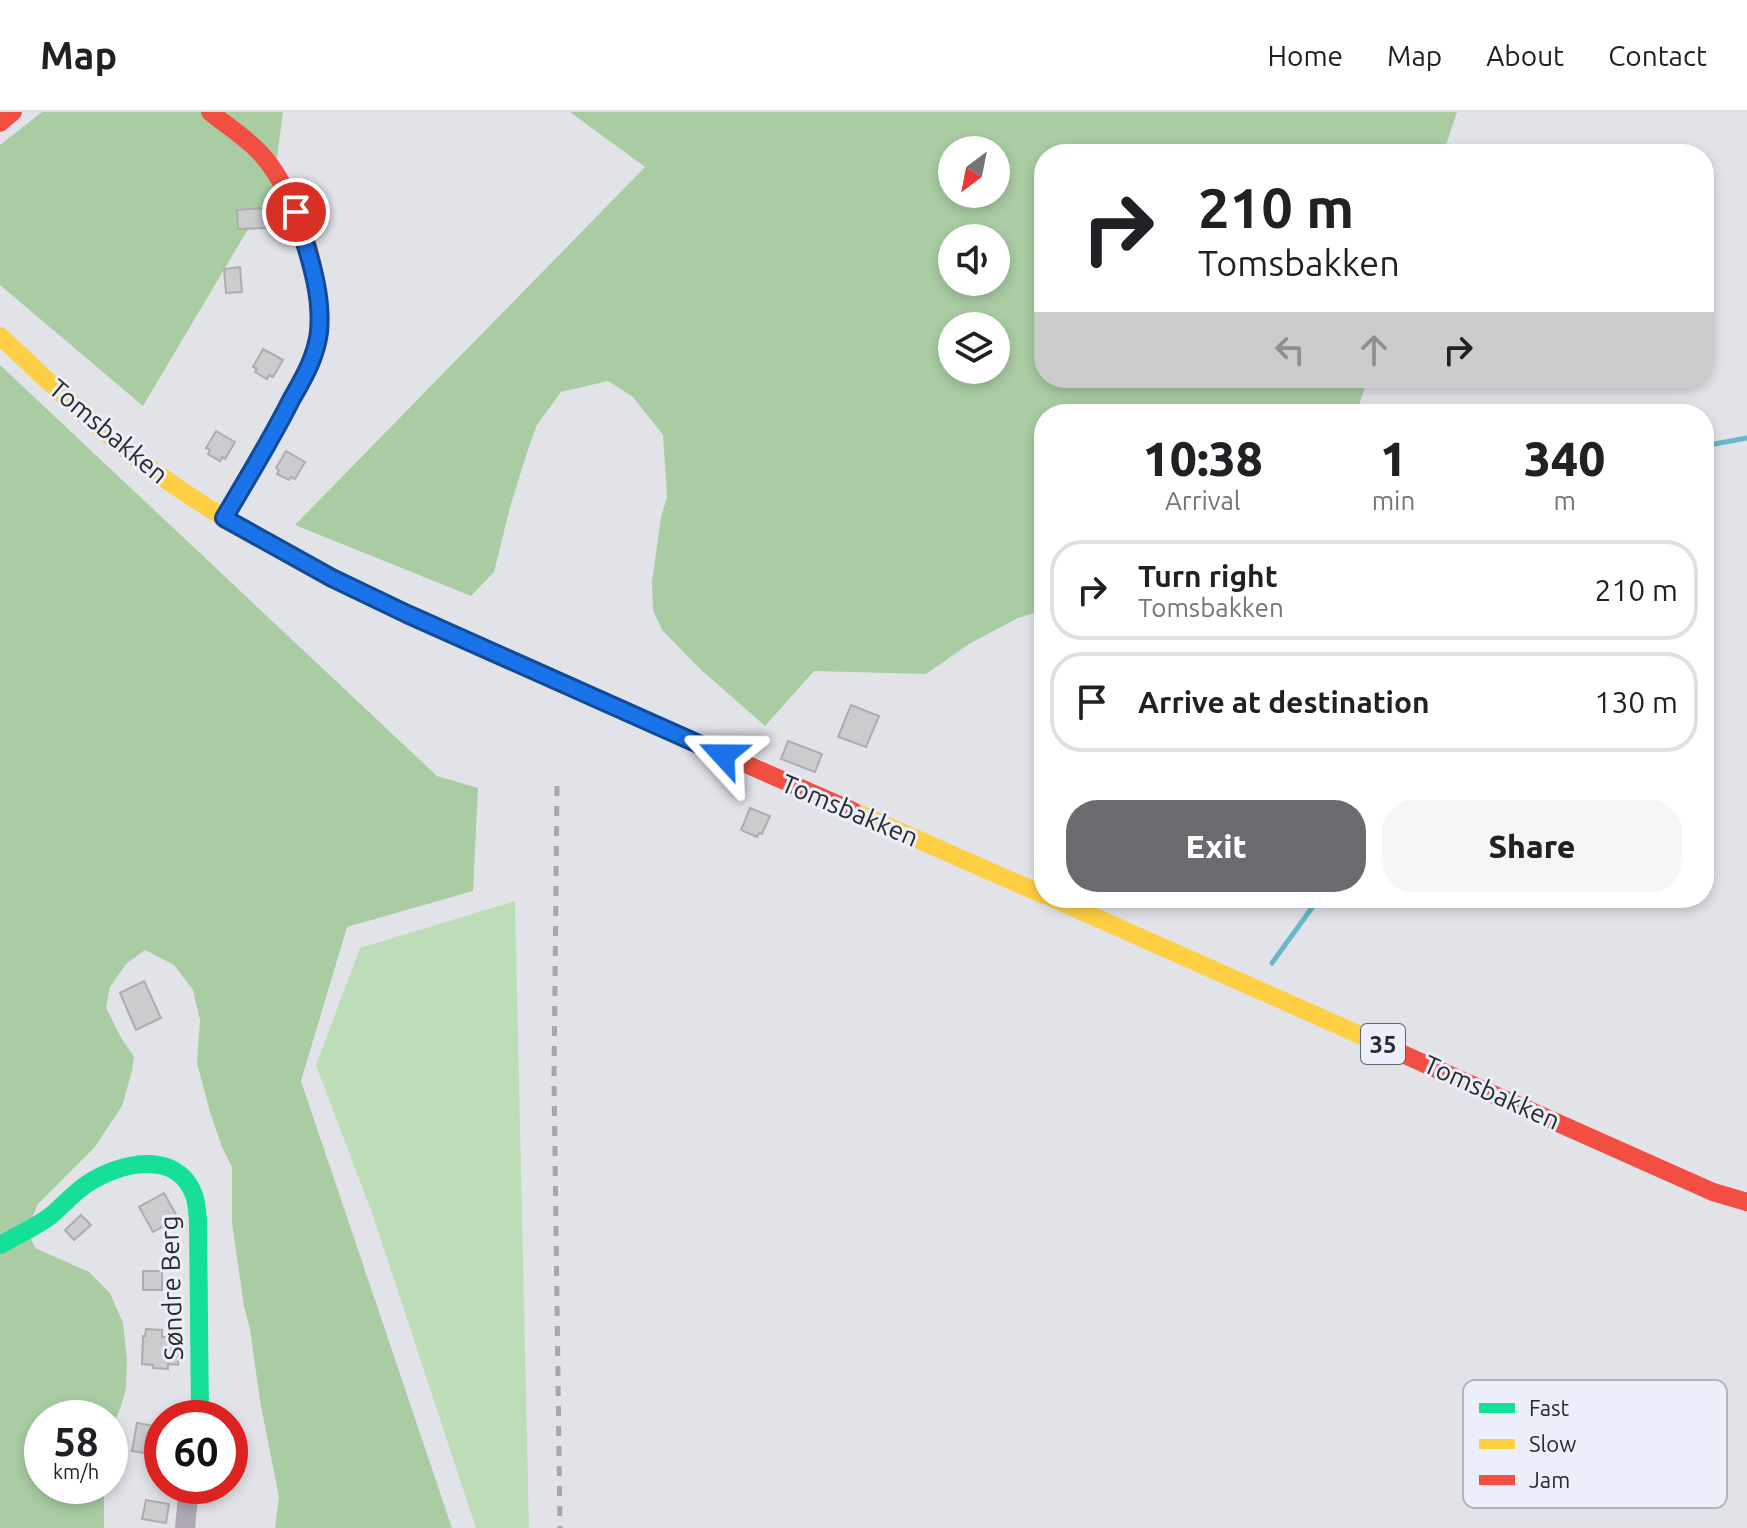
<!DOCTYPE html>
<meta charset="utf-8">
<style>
:root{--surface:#fff;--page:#f6f6f6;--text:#202124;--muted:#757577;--line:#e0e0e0;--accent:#6a6b6f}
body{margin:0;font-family:Ubuntu,sans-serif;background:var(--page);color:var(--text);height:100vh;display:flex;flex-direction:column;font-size:30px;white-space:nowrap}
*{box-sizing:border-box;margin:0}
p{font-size:26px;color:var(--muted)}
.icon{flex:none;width:44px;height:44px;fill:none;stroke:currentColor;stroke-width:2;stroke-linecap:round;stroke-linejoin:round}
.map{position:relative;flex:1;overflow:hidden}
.side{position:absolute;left:1034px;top:292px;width:680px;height:504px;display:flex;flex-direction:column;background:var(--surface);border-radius:32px;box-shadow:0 4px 12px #0003}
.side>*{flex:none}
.top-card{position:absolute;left:1034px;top:32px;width:680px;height:244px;border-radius:32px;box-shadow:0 4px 12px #0003;background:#fff;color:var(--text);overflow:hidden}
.needle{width:52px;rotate:212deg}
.buttons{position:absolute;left:938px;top:24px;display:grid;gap:16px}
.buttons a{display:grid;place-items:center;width:72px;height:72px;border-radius:50%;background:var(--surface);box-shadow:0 4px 12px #0003;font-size:40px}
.speed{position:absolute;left:24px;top:1288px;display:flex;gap:16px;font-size:40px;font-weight:700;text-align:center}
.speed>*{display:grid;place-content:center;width:104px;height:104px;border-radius:50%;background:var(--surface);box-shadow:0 4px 12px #0003;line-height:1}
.speed small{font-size:20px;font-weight:400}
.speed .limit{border:12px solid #d22;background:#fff;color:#111}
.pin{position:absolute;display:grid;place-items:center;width:68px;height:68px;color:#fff;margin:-34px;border:4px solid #fff;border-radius:50%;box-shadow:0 2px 8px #0007}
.me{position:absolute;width:88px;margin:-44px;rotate:294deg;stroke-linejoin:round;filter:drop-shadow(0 0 6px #0008)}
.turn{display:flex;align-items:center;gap:28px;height:168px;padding:0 32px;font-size:36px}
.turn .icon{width:104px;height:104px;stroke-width:2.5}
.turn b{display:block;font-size:56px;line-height:68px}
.lanes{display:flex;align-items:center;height:76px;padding:0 32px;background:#0003;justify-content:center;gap:40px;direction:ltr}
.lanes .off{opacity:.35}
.eta{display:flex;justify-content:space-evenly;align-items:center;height:136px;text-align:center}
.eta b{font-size:48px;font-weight:800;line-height:56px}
.action{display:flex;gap:16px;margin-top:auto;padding:16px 32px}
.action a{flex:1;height:92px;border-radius:32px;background:var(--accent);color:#fff;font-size:32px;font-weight:800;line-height:92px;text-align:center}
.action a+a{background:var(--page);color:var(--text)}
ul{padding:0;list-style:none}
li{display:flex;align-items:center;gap:24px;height:100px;margin:0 16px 12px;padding:0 16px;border:4px solid var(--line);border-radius:32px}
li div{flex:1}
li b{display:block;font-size:30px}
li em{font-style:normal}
header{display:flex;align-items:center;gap:48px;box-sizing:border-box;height:112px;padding:0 40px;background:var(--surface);border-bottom:2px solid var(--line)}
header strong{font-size:38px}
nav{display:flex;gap:44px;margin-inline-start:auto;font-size:28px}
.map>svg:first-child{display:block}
</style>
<header>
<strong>Map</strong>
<nav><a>Home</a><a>Map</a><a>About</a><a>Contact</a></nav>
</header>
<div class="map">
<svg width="1747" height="1416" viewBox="0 0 1747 1416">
<rect width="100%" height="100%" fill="#e2e3e9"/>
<!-- green -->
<path fill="#bdddb8" d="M515,789l14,627h-53l-104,-315 -56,-148 44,-117z"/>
<!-- forest -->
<path fill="#a9cca3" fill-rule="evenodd" d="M42,0h241l-10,75 -130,219 -143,-121v-140z
M570,0h887l-14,42h-399v224h324l-12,36h-312v196l-26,8 -49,26 -43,30 -112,-3 -49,55 -66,-58 -37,-38 -9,-20 -1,-28 9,-65 6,-20 -4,-62 -30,-38 -25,-16 -47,11 -24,33 -8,21 -19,61 -16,65 -23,24 -176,-71 350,-358zM952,38h44v44h-44zM952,126h44v44h-44zM952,214h44v44h-44z
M0,253l437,411 41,12 -5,103 -126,36 -46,154 151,447h-177l4,-31 -19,-96 -10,-72 -6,-23 -12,-83v-56l-10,-20 -12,-35 -13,-49 3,-43 -7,-30 -19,-25 -29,-15 -19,14 -16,23 -4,20 14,29 14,21 -2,14 -10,35 -28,42 -56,56 -11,25 8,19 54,24 21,21 13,30 4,36 -1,30 -5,17 -11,27v-15h-68v68h62v42h-104z"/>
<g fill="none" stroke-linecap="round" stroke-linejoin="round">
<!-- stream -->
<path stroke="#68b8c7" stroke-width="5" d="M1704,334l43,-8
M1272,851l47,-65"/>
</g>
<!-- building -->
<path fill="#cccbcd" stroke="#aeacae" stroke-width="2" d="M267,96l1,20 -30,1 -1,-19z
M240,155l2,25 -16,1 -2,-24z
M263,237l20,11 -10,17 -4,-2 -2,4 -12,-7 2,-3 -4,-2z
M216,319l19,11 -10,17 -3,-2 -2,4 -12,-7 2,-4 -4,-2z
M286,339l19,11 -10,17 -4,-2 -2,3 -12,-6 2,-4 -3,-2z
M851,593l28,11 -13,31 -28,-10z
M788,629l34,13 -7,18 -34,-13z
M750,696l20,8 -8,18 -3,-1 -2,4 -16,-7z
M144,869l17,37 -25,12 -16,-37z
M164,1081l14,25 -25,14 -14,-25z
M81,1103l10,10 -17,15 -9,-10z
M143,1159h19v19h-19z
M146,1217l16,1v7h10l-1,13h8l-1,15 -10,-1v5l-15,-1v-3l-11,-1 1,-28h2z
M137,1311l25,4v29l-30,-5z
M146,1388l23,4 -3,19 -24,-4z"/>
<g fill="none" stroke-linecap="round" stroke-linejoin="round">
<!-- street -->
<path stroke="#ada8b3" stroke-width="20" d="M185,1416l4,-42"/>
<!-- fast -->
<path stroke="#16e098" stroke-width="18" d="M0,1133c16,-9 34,-17 49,-28 13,-10 24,-24 38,-33 31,-21 90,-36 107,11 3,8 3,17 4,25l2,198"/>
<!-- slow -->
<path stroke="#ffcf43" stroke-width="18" d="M0,224c49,46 97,93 151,133 72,53 153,95 233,134
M853,699l191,84
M1052,786l326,145"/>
<!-- jam -->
<path stroke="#f24e42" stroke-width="18" d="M210,0c17,14 37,26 52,43 38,43 68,140 53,196 -5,19 -17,38 -27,55 -20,38 -42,75 -64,112
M0,11l13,-11
M384,491l161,73 308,135
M1378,931l335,149 34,10"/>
<!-- rail -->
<path stroke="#a7a5ad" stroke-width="5" stroke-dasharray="10 10" stroke-linecap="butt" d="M557,674l-3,293 6,449"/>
</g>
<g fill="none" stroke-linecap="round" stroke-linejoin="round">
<!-- route casing -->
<g stroke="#114b97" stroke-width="20">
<path id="route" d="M296,100c11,39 27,79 23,120 -3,25 -16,47 -28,68 -20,40 -44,79 -67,118l108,60 75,36 316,141"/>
</g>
<!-- route -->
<use href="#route" stroke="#1a73e8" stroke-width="14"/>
</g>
<g text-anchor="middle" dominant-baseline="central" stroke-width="6" stroke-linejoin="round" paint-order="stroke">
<!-- shield labels -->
<rect fill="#eceff9" stroke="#64656a" stroke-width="2" x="1361" y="912" width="44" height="40" rx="6"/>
<g font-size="24" font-weight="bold" fill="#292a2d">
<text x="1383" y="932">35</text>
</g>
<!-- street labels -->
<g font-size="26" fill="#292a2d" stroke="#eceff9">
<text transform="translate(109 319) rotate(40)">Tomsbakken</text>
<text transform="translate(850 698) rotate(23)">Tomsbakken</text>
<text transform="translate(1492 980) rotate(24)">Tomsbakken</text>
<text transform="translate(171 1176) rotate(-92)">Søndre Berg</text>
</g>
</g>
<!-- legend -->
<rect x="1463" y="1268" width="264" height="128" rx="12" fill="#eceff9" stroke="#b2b4bc" stroke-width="2"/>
<rect x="1479" y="1291" width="36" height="10" fill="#16e098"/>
<rect x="1479" y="1327" width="36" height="10" fill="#ffcf43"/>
<rect x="1479" y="1363" width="36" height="10" fill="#f24e42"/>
<g font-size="22" fill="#292a2d">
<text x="1529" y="1304">Fast</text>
<text x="1529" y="1340">Slow</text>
<text x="1529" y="1376">Jam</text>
</g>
</svg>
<div class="buttons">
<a><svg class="needle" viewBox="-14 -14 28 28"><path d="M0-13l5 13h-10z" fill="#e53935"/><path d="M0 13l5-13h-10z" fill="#757577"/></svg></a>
<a><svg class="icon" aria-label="sound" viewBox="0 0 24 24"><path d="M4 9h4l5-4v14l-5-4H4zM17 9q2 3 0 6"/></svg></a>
<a><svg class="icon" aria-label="layers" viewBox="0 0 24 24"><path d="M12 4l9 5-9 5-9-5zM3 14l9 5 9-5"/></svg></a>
</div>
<div class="speed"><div>58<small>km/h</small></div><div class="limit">60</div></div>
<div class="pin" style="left:296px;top:100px;background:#d93025"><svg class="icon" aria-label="arrive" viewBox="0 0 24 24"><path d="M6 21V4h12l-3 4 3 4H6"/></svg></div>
<svg class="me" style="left:723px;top:643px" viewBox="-20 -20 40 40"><path d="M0-17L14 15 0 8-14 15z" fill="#1a73e8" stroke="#fff" stroke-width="4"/></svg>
<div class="top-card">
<div class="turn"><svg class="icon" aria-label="right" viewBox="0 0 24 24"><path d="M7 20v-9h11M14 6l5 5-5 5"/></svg><div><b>210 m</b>Tomsbakken</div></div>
<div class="lanes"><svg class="icon off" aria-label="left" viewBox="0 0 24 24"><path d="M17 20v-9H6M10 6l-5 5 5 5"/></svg><svg class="icon off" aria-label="ahead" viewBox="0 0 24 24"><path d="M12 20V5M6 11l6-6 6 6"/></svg><svg class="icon" aria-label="right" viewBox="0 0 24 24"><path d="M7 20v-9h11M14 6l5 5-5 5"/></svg></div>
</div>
<section class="side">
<div class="eta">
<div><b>10:38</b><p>Arrival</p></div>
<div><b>1</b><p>min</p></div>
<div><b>340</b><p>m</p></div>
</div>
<ul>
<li><svg class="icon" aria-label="right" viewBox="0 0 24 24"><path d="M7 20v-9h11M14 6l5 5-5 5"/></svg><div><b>Turn right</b><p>Tomsbakken</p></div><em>210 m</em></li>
<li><svg class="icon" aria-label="arrive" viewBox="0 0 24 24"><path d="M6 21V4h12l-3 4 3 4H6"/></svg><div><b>Arrive at destination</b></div><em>130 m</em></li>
</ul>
<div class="action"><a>Exit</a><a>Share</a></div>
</section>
</div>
